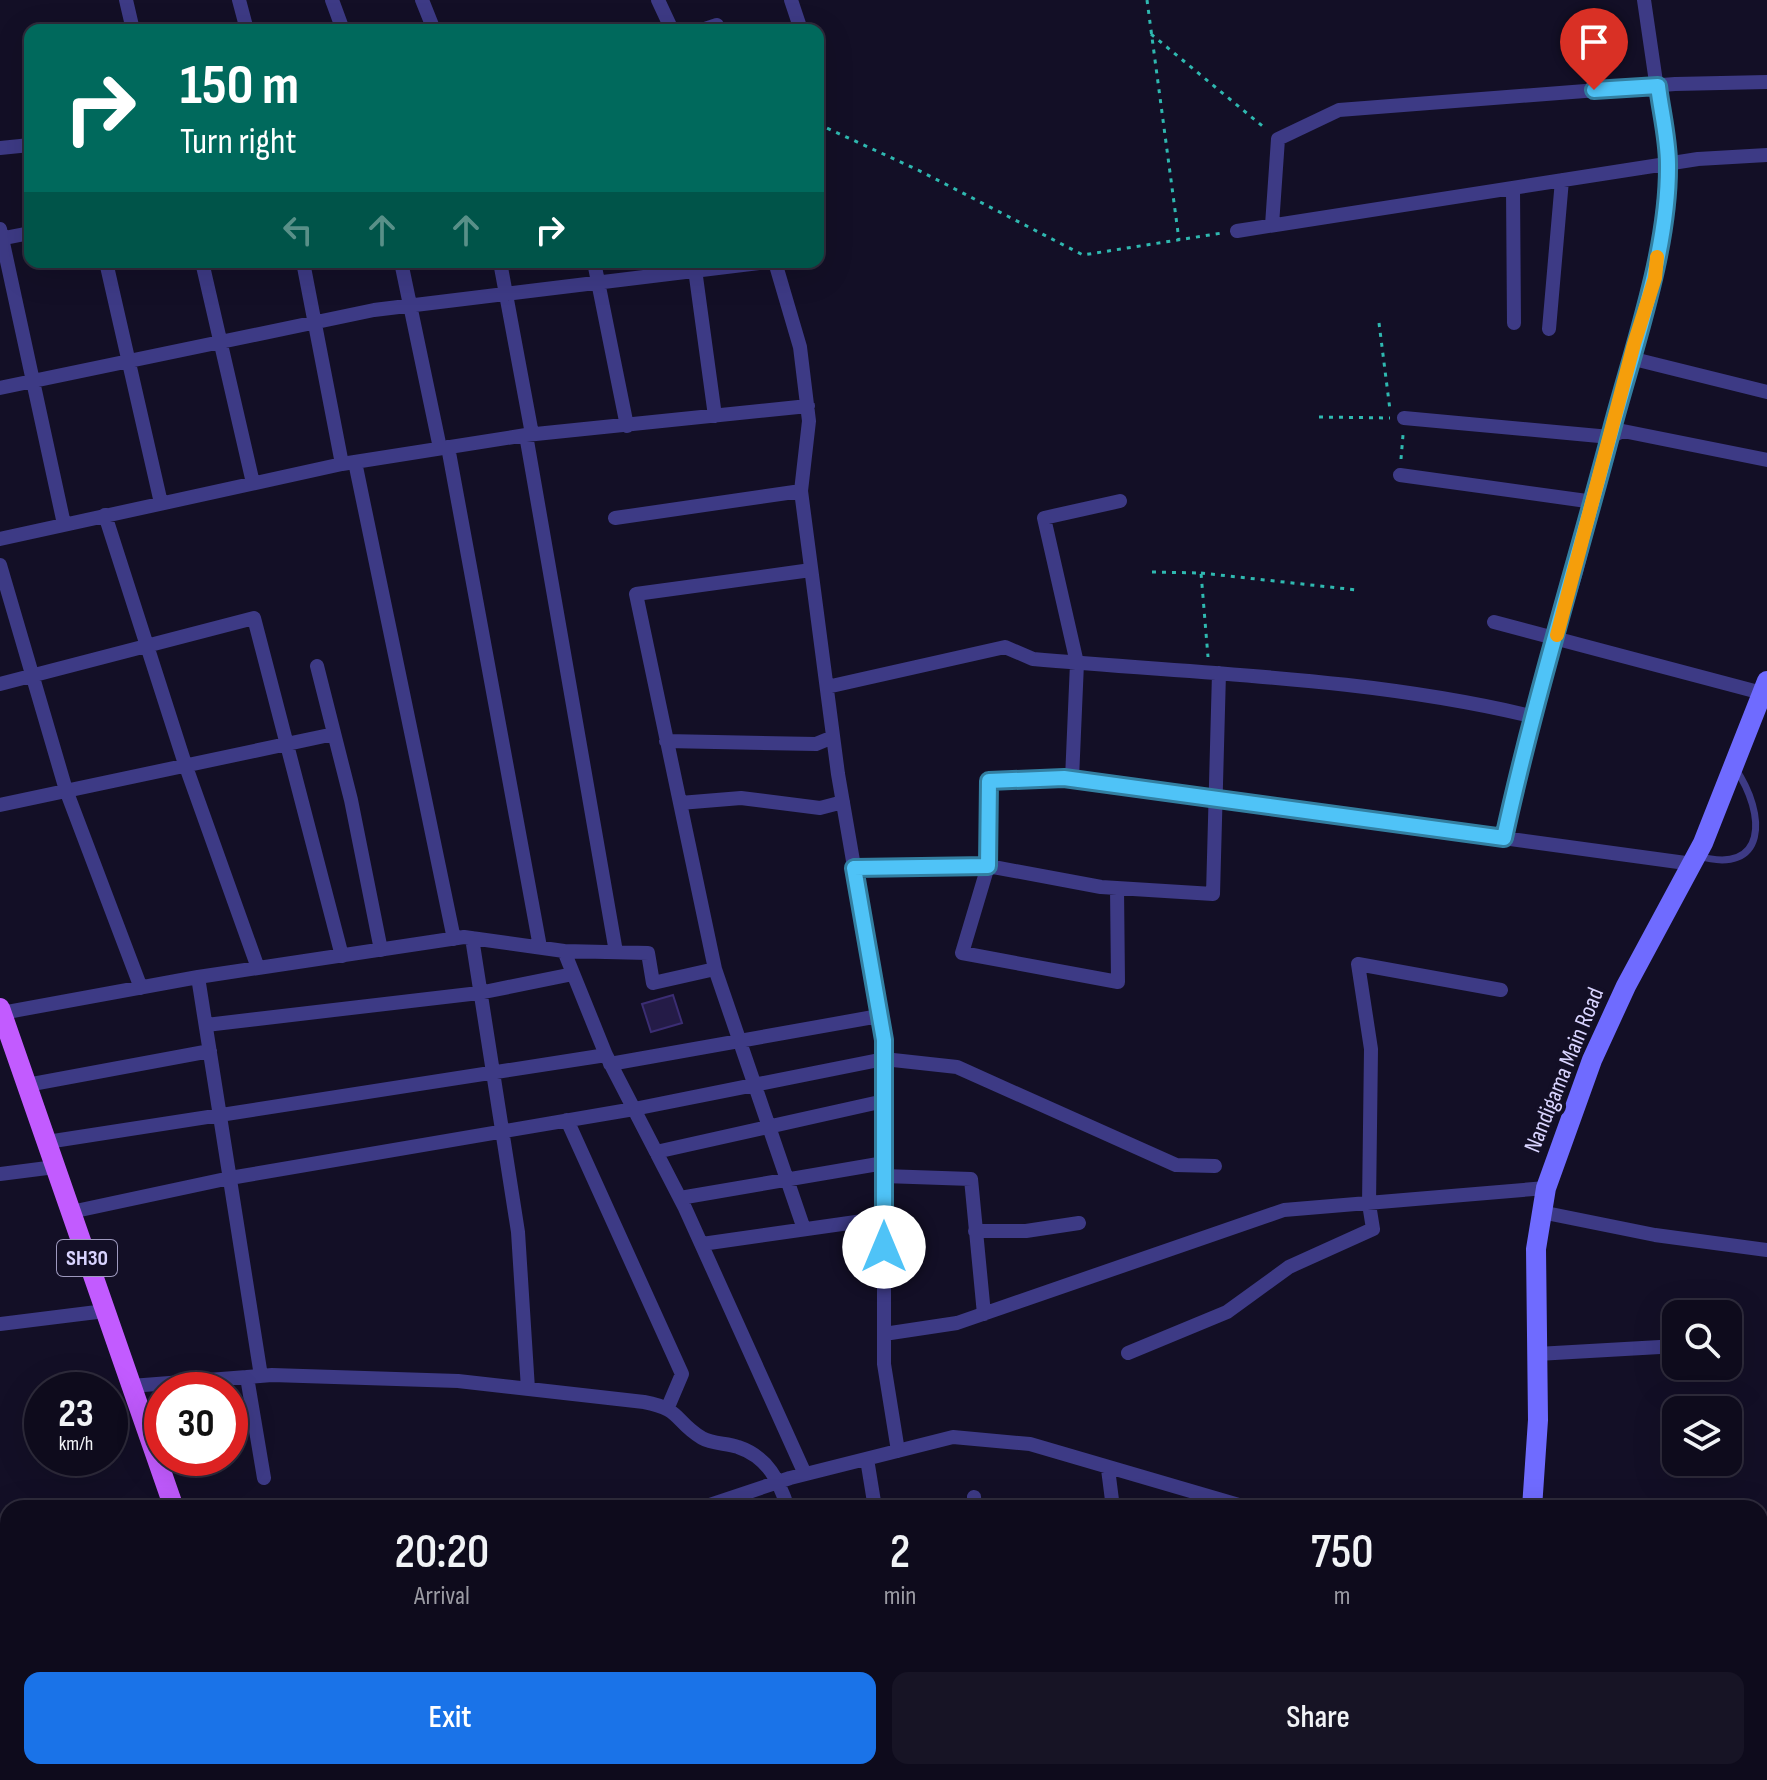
<!DOCTYPE html>
<style>
:root{--surface:#0e0b1c;--page:#171425;--text:#f1f3f6;--muted:#9b9ba3;--line:#2e2b3b;--accent:#1a73e8}
body{margin:0;font-family:"Sofia Sans Condensed",sans-serif;background:var(--page);color:var(--text);height:100vh;display:flex;flex-direction:column;font-size:30px;white-space:nowrap}
*{box-sizing:border-box;margin:0}
p{font-size:26px;color:var(--muted)}
.icon{flex:none;width:44px;height:44px;fill:none;stroke:currentColor;stroke-width:2;stroke-linecap:round;stroke-linejoin:round}
.map{position:relative;flex:1;overflow:hidden}
.drawer{position:absolute;left:0px;top:1500px;width:1768px;height:280px;display:flex;flex-direction:column;background:var(--surface);border-radius:24px 24px 0 0;box-shadow:0 8px 32px #0002,0 0 0 2px var(--line)}
.drawer>*{flex:none}
.guide{position:absolute;left:24px;top:24px;width:800px;height:244px;border-radius:16px;box-shadow:0 8px 32px #0002,0 0 0 2px var(--line);background:#00695c;color:#fff;overflow:hidden}
.controls{position:absolute;left:1662px;top:1300px;display:grid;gap:16px}
.controls a{display:grid;place-items:center;width:80px;height:80px;border-radius:16px;background:var(--surface);box-shadow:0 8px 32px #0002,0 0 0 2px var(--line);font-size:40px}
.speed{position:absolute;left:24px;top:1372px;display:flex;gap:16px;font-size:40px;font-weight:700;text-align:center}
.speed>*{display:grid;place-content:center;width:104px;height:104px;border-radius:50%;background:var(--surface);box-shadow:0 8px 32px #0002,0 0 0 2px var(--line);line-height:1}
.speed small{font-size:20px;font-weight:400}
.speed .limit{border:12px solid #d22;background:#fff;color:#111}
.pin{position:absolute;display:grid;place-items:center;width:68px;height:68px;color:#fff;margin:-82px -34px;border-radius:50% 50% 50% 0;rotate:-45deg;box-shadow:0 0 8px #0007}
.pin .icon{rotate:45deg}
.me{position:absolute;width:88px;margin:-44px;rotate:0deg;stroke-linejoin:round;filter:drop-shadow(0 0 6px #0008)}
.turn{display:flex;align-items:center;gap:28px;height:168px;padding:0 24px;font-size:36px}
.turn .icon{width:104px;height:104px;stroke-width:2.5}
.turn b{display:block;font-size:56px;line-height:68px}
.lanes{display:flex;align-items:center;height:76px;padding:0 24px;background:#0003;justify-content:center;gap:40px;direction:ltr}
.lanes .off{opacity:.35}
.eta{display:flex;justify-content:space-evenly;align-items:center;height:136px;text-align:center}
.eta b{font-size:48px;font-weight:600;line-height:56px}
.action{display:flex;gap:16px;margin-top:auto;padding:16px 24px}
.action a{flex:1;height:92px;border-radius:16px;background:var(--accent);color:#fff;font-size:32px;font-weight:600;line-height:92px;text-align:center}
.action a+a{background:var(--page);color:var(--text)}
.map>svg:first-child{display:block}
</style>
<div class="map">
<svg width="1767" height="1780" viewBox="0 0 1767 1780">
<rect width="100%" height="100%" fill="#130f26"/>
<!-- building -->
<path fill="#241b47" stroke="#3b2d73" stroke-width="2" d="M673,995l9,28 -31,9 -9,-28z"/>
<g fill="none" stroke-linecap="round" stroke-linejoin="round">
<!-- path -->
<path stroke="#2fb8b0" stroke-width="3" stroke-dasharray="4 6" stroke-linecap="butt" d="M1147,0l32,240
M1151,34l115,95
M818,124l100,46 165,85 139,-22
M1379,323l11,87
M1319,417l71,1
M1401,459l2,-24
M1152,572l49,1 7,84
M1201,573l156,17"/>
<!-- lane -->
<path stroke="#3d3a85" stroke-width="7" d="M1698,856c69,20 69,-41 37,-88"/>
<!-- street -->
<path stroke="#3d3a85" stroke-width="14" d="M126,0l7,30
M239,0l8,30
M332,0l11,30
M422,0l12,30
M658,0l14,30
M791,0l10,30
M702,30l15,-5 2,5
M0,148l30,-3
M1513,188l1,135
M1272,225l6,-86 61,-29 336,-26 92,-2
M0,229l64,295
M1237,231l461,-72 69,-4
M0,239l30,-6
M106,262l55,241
M202,262l51,221
M303,262l39,202
M401,262l39,186
M500,262l32,172
M594,262l33,164
M694,262l21,154
M775,262l25,85 9,74 -8,70 37,283 46,266v324l14,87
M1549,329l13,-149
M1630,358l137,34
M0,388l374,-78 393,-48
M1404,418l206,19 13,-6 144,29
M526,435l90,517
M448,447l92,500
M355,462l99,477
M1400,475l194,27
M105,515l80,249 73,204
M615,518l186,-27
M0,539l342,-75 184,-29 282,-29
M0,565l66,225 75,198
M1494,622l268,71
M317,666l34,134 30,150
M0,684l254,-66 88,338
M827,687l178,-40 28,12c167,15 335,18 498,57l-27,122
M1530,723l46,-151 58,-228 21,-66 13,-114 -24,-164
M666,741l150,3 17,-7
M1072,779l5,-116 -33,-145 76,-17
M680,803l61,-5 79,10 23,-6
M0,805l334,-71
M854,868l134,-2 1,-85 75,-3 629,86
M1117,888l1,94 -156,-29 26,-87 113,21 112,7 6,-221
M472,938l46,294 10,157
M564,951l84,2 5,30 62,-14
M198,977l63,399
M2,1013l196,-36 266,-40 100,14 42,104 79,153 120,266
M206,1025l273,-32 94,-19
M610,1064l269,-48
M27,1085l183,-34
M567,1120l115,254 -14,33
M47,1142l559,-87
M656,1152l228,-51
M0,1174l55,-7
M884,1176l87,3 13,135
M680,1198l204,-35
M71,1212l159,-34 404,-69 250,-50 73,8 219,98 39,1
M1541,1212l114,23 112,15
M804,1229l-89,-260 -79,-375 175,-24
M975,1231h51l53,-8
M702,1244l182,-26
M0,1324l105,-13
M884,1334l73,-11 327,-113 262,-22
M1128,1353l99,-41 62,-45 84,-38 -4,-25 2,-155 -13,-85 143,26
M1537,1354l123,-7
M247,1377l17,101
M131,1386l141,-11 186,6 186,21c38,7 30,19 58,36 10,6 25,5 36,9 30,10 41,34 50,61
M867,1459l8,49
M1108,1469l5,39
M974,1497l1,11
M701,1508l89,-30 163,-41 77,7 219,64
M4,1631l4,30
M1760,1764l7,-1
M23,1772l1,8
M411,1772l2,8
M677,1772l2,8
M867,1772l2,8
M1339,1772l3,8
M297,1780l39,-8
M793,1780l31,-8
M1721,1780l11,-8"/>
<!-- secondary -->
<path stroke="#6f6bff" stroke-width="20" d="M1532,1508l6,-88 -2,-171 10,-61 46,-128 34,-74 77,-143 64,-162
M1169,1772l2,8
M1524,1780l1,-8"/>
<!-- primary -->
<path stroke="#c25bff" stroke-width="20" d="M0,1008l174,500
M266,1772l2,8"/>
</g>
<g fill="none" stroke-linecap="round" stroke-linejoin="round">
<!-- route casing -->
<g stroke="#337fa1" stroke-width="20">
<path id="route" d="M884,1247v-207l-30,-172 134,-2 1,-85 75,-3 440,60c30,-138 72,-272 108,-409 22,-83 57,-180 56,-265 0,-26 -7,-53 -10,-78l-64,4"/>
</g>
<!-- route -->
<use href="#route" stroke="#4fc3f7" stroke-width="14"/>
<!-- slow -->
<path stroke="#f59e0b" stroke-width="14" d="M1557,635l77,-291 21,-66 2,-21"/>
</g>
<g text-anchor="middle" dominant-baseline="central" stroke-width="8" stroke-linejoin="round" paint-order="stroke">
<!-- shield labels -->
<rect fill="#130f26" stroke="#9e99be" stroke-width="2" x="57" y="1240" width="60" height="36" rx="6"/>
<g font-size="22" font-weight="bold" fill="#d9d4ff">
<text x="87" y="1258">SH30</text>
</g>
<!-- street labels -->
<g font-size="24" fill="#d9d4ff" stroke="#130f26">
<text transform="translate(1564 1070) rotate(-68)">Nandigama Main Road</text>
</g>
</g>
</svg>
<div class="controls">
<a><svg class="icon" aria-label="search" viewBox="0 0 24 24"><circle cx="10" cy="10" r="6"/><path d="M15 15l6 6"/></svg></a>
<a><svg class="icon" aria-label="layers" viewBox="0 0 24 24"><path d="M12 4l9 5-9 5-9-5zM3 14l9 5 9-5"/></svg></a>
</div>
<div class="speed"><div>23<small>km/h</small></div><div class="limit">30</div></div>
<div class="pin" style="left:1594px;top:90px;background:#d93025"><svg class="icon" aria-label="arrive" viewBox="0 0 24 24"><path d="M6 21V4h12l-3 4 3 4H6"/></svg></div>
<svg class="me" style="left:884px;top:1247px" viewBox="-20 -20 40 40"><circle r="19" fill="#fff"/><path d="M0-13L10 11 0 6-10 11z" fill="#4fc3f7"/></svg>
<div class="guide">
<div class="turn"><svg class="icon" aria-label="right" viewBox="0 0 24 24"><path d="M7 20v-9h11M14 6l5 5-5 5"/></svg><div><b>150 m</b>Turn right</div></div>
<div class="lanes"><svg class="icon off" aria-label="left" viewBox="0 0 24 24"><path d="M17 20v-9H6M10 6l-5 5 5 5"/></svg><svg class="icon off" aria-label="ahead" viewBox="0 0 24 24"><path d="M12 20V5M6 11l6-6 6 6"/></svg><svg class="icon off" aria-label="ahead" viewBox="0 0 24 24"><path d="M12 20V5M6 11l6-6 6 6"/></svg><svg class="icon" aria-label="right" viewBox="0 0 24 24"><path d="M7 20v-9h11M14 6l5 5-5 5"/></svg></div>
</div>
<section class="drawer">
<div class="eta">
<div><b>20:20</b><p>Arrival</p></div>
<div><b>2</b><p>min</p></div>
<div><b>750</b><p>m</p></div>
</div>
<div class="action"><a>Exit</a><a>Share</a></div>
</section>
</div>
